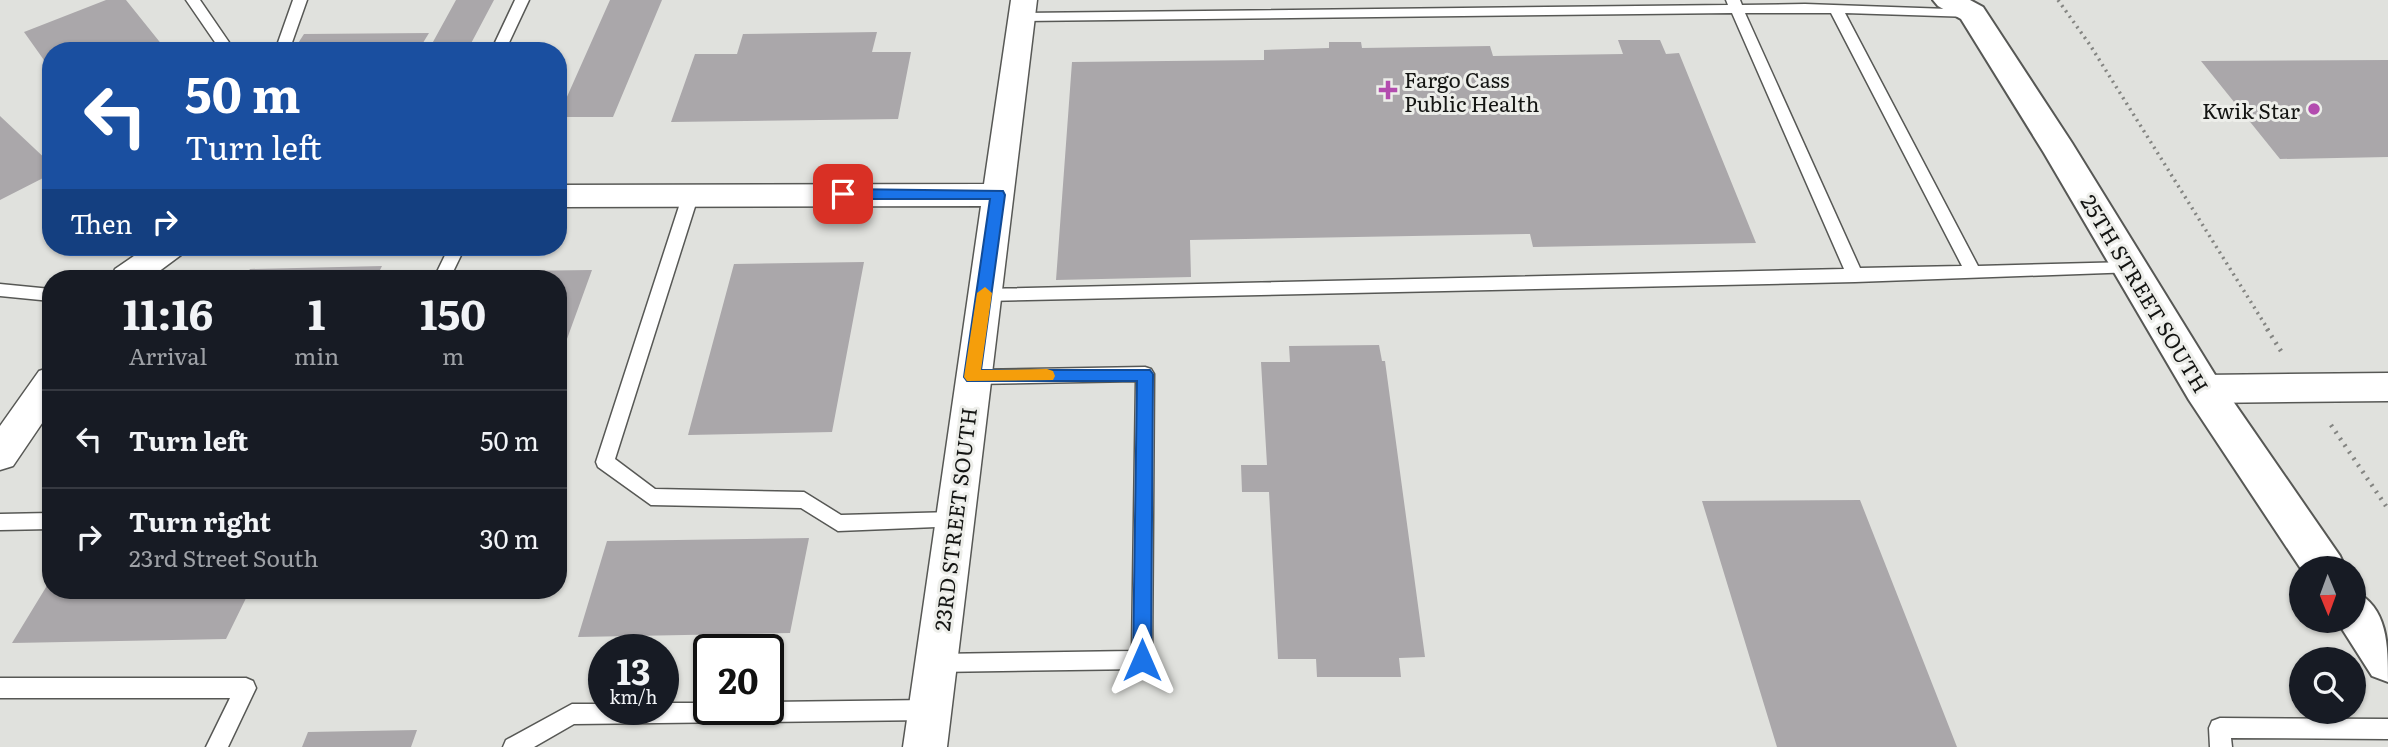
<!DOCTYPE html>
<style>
:root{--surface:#171b24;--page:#242831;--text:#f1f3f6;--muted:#9ea1a6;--line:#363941}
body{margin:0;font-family:Literata,serif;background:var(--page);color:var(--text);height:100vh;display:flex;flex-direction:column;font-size:26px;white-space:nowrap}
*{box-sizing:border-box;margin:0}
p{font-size:23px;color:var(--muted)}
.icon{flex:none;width:38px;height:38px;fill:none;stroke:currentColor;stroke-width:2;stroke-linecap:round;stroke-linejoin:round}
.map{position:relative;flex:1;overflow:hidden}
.details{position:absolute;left:42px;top:270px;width:525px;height:329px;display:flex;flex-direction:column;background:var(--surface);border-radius:28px;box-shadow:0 2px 5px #0004}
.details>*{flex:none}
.hud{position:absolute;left:42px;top:42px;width:525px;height:214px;border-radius:28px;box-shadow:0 2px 5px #0004;background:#1a4fa0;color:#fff;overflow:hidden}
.needle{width:46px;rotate:179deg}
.fabs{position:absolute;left:2289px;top:556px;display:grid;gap:14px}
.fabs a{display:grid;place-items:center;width:77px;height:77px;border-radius:50%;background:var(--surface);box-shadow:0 2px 5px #0004;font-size:35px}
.speed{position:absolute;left:588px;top:634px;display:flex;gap:14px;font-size:35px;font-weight:700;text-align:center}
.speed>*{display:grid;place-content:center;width:91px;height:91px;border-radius:50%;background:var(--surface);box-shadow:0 2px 5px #0004;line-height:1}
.speed small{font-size:18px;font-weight:400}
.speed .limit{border:4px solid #111;border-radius:10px;background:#fff;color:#111}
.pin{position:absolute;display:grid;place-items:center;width:60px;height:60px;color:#fff;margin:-30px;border-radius:14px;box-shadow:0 4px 10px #0006}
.me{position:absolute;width:77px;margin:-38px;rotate:0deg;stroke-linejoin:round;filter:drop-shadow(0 0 5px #0008)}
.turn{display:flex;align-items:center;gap:24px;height:147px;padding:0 28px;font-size:32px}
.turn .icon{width:91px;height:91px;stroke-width:2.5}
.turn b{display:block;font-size:49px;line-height:60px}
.then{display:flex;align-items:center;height:66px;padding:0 28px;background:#0003;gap:14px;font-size:26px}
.eta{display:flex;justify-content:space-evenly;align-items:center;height:119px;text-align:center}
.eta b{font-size:42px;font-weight:700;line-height:49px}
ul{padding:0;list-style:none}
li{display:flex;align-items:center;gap:21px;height:98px;padding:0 28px;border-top:2px solid var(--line)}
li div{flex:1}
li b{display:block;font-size:26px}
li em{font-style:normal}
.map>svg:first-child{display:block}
</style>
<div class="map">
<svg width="2388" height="747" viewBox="0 0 2388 747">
<rect width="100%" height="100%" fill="#e0e1dd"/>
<!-- building -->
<path fill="#aaa7aa" d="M106,0h20l41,51h-116v19l-27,-38z
M456,0h38l-27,51h-39z
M610,0h52l-49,117h-55z
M877,32l-5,20h39l-13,67 -227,3 24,-68h42l6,-20z
M429,33l-11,18h-125l11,-17z
M1618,40h42l6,14 13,-1 77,190 -223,4 -3,-13 -340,6 1,37 -135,3 16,-218 192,-2v-10l65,-2v-6h32l1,6 128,-2 3,10 130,-2z
M2388,60v97l-108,2 -79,-98z
M0,116l51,48v10l-51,26z
M864,262l-32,170 -144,3 46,-171z
M382,266l-6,12h-132l6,-9z
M592,270l-33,91h-1v-83h-50l3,-7z
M1379,345l3,16h3l40,296 -26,1 2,19h-84l-1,-18h-38l-9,-167h-27l-1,-27h26l-6,-103h29l-1,-16z
M1860,500l97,247h-180l-75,-246z
M809,538l-19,95 -212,4 29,-96z
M51,579v11h199l-24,49 -214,4z
M417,730l-6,17h-109l6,-15z"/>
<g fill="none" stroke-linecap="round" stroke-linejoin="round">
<!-- lane casing -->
<g stroke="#575855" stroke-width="3">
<path id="lane" d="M186,0h14l35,51h-14z
M293,0h14l-18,51h-14z
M515,0h14l-24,51h-14z
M1726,0h14l2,5 63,-1 172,6v6l-5,1 -127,-4 133,253 151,-4 8,6 -2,4 -280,10 -870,19 -8,-6 8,-6 859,-20 -112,-256 -710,8 -7,-4 7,-4 706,-8zM1745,13h86l131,253 -102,2z
M691,189l8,5 -84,265 40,30 149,3 37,23 113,-3 7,2 3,6 -3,6 -123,5 -37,-23 -150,-3 -53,-38 -2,-5 87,-268z
M449,247h16l-15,31h-16z
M0,284l51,5v12l-51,-5z
M1145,367l6,2 3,5 -2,286 -3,7 -7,2 -206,3 -7,-2 -3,-7 3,-7 7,-2 196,-3 4,-270 -164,3 -6,-2 -3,-5 3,-5 6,-2z
M51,513v16l-51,1v-16z
M0,678h246l7,3 3,7 -28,59h-22l24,-49h-230z
M930,700l7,3 4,7 -4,7 -7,3 -356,4 -40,23h-31l3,-7 66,-36h32v5h59v-6h46v6h59v-7z
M2220,718l168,1v20l-157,-1 1,9h-22l-1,-19 3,-7z"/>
</g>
<!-- street casing -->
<g stroke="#575855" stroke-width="3">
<path id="street" d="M1011,0h26l-90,747h-44l78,-541 -423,1v-22l426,-1z
M147,247h39l-5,8 -31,23h-39l4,-9z
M51,367v43l-38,56 -13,4v-44l39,-55z
M2388,373v28l-185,2 -12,-4 -6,-10 6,-10 12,-4z"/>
</g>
<!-- secondary casing -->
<g stroke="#575855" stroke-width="4">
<path id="secondary" d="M1933,0h37l13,7 89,136 145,235 123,178 6,13h-45l-112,-169 -145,-247 -83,-134 -23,-13z
M2354,591c34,16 34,54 34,91l-16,-6 -35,-55h17z"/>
</g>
<!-- path-far1 -->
<path stroke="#848582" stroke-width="3.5" stroke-dasharray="2 4.5" stroke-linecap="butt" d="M2058,0l32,45 179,286"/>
<!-- path -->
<path stroke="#848582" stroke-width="4.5" stroke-dasharray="2 6" stroke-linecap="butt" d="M2267,329l14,22
M2331,425l57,84"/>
<!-- lane -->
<use href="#lane" fill="#fff" fill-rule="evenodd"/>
<!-- street -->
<use href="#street" fill="#fff" fill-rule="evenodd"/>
<!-- secondary -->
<use href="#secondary" fill="#fff" fill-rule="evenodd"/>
</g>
<!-- route -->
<path fill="#1a73e8" stroke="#114b97" stroke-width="2" d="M843,189l160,2 2,4 -24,175h169l3,4 -2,286 -2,6 -7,3 -7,-3 -2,-6 4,-279h-170l-3,-4 26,-178h-147l-7,-5z"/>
<!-- slow -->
<path fill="#f59e0b" d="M985,287l7,6 -11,77 66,-1 6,2 2,5 -2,4 -86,1 -3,-4 13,-84z"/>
<!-- markers -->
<g fill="#b34caf" stroke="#edeeea" stroke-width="2.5">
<path d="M1384.5 79.5h7v7h7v7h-7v7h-7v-7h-7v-7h7z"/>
<circle cx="2314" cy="109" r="7"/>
</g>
<g text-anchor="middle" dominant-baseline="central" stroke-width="6" stroke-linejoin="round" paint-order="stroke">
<!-- poi labels -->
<g font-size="21" fill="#141513" stroke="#edeeea" text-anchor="start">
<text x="1404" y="78">Fargo Cass<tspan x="1404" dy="24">Public Health</tspan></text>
<text x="2300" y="109" text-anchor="end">Kwik Star</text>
</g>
<!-- street labels -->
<g font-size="21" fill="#141513" stroke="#edeeea">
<text transform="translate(2146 293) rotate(59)">25TH STREET SOUTH</text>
<text transform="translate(954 519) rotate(-83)">23RD STREET SOUTH</text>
</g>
</g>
</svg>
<div class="fabs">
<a><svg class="needle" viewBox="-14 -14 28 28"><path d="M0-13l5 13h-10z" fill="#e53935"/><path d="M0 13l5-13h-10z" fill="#9ea1a6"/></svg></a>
<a><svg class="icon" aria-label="search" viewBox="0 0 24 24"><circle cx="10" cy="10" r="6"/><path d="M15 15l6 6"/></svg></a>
</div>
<div class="speed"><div>13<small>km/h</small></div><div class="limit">20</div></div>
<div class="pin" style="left:843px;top:194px;background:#d93025"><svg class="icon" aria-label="arrive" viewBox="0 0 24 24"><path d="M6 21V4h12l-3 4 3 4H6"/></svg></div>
<svg class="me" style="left:1142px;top:660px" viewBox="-20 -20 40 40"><path d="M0-17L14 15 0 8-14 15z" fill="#1a73e8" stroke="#fff" stroke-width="4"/></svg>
<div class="hud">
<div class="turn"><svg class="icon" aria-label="left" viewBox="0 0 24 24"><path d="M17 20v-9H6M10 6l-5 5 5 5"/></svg><div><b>50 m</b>Turn left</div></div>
<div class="then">Then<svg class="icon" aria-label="right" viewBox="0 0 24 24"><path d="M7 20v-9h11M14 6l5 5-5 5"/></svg></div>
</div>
<section class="details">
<div class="eta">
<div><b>11:16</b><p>Arrival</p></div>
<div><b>1</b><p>min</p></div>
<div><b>150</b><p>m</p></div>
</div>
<ul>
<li><svg class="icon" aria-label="left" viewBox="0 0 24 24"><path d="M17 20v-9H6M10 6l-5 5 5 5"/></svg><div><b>Turn left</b></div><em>50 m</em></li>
<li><svg class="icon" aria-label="right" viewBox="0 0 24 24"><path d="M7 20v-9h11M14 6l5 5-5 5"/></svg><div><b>Turn right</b><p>23rd Street South</p></div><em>30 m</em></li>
</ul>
</section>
</div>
